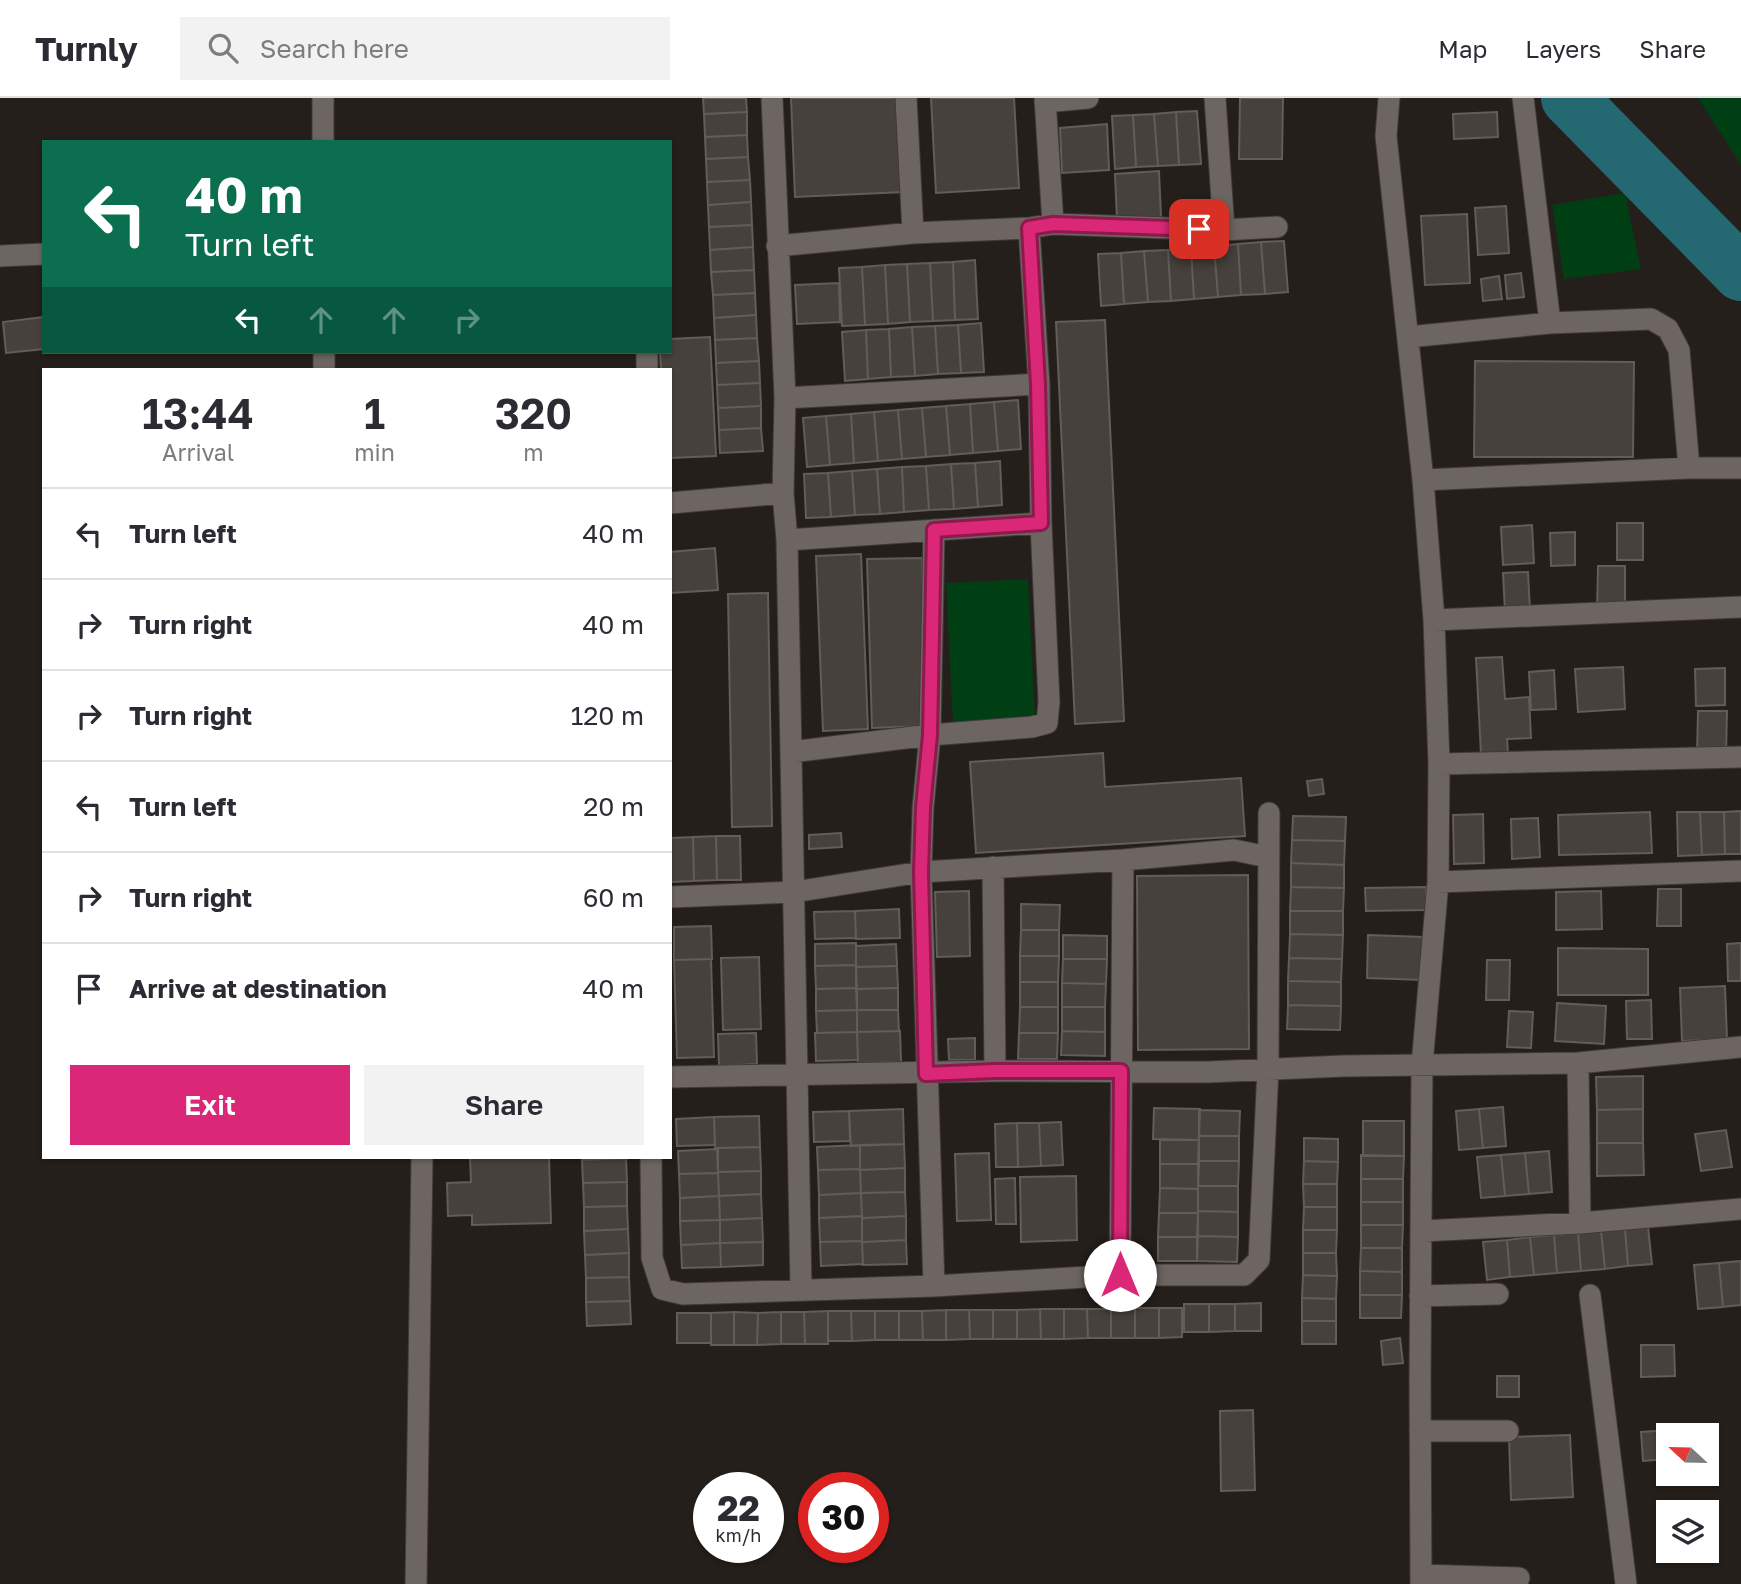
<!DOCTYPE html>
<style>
:root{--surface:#fff;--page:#f2f2f3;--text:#2b2b33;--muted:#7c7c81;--line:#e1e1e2;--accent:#db2777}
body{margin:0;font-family:"Golos Text",sans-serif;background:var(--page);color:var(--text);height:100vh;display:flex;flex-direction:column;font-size:26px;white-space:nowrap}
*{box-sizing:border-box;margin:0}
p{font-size:23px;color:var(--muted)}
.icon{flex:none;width:38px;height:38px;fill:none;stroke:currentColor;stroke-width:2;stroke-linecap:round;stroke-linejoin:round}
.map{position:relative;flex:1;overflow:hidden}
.sheet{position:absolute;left:42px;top:270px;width:630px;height:791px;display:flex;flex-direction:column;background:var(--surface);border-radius:0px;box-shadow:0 2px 5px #0004}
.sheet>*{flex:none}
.guide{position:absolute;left:42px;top:42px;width:630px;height:214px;border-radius:0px;box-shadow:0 2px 5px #0004;background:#0b6e4f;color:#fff;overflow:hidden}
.needle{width:46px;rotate:292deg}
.fabs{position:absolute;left:1656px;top:1325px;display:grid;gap:14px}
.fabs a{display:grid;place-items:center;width:63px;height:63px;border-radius:0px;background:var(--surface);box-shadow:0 2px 5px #0004;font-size:35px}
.speed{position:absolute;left:693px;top:1374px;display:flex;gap:14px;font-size:35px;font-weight:700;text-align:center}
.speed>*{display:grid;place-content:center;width:91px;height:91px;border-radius:50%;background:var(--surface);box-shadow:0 2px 5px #0004;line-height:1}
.speed small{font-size:18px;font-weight:400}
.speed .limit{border:10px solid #d22;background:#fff;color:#111}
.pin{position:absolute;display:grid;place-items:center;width:60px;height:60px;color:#fff;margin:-30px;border-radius:14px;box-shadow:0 4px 10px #0006}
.me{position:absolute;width:77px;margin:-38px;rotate:0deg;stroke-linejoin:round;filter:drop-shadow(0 0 5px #0008)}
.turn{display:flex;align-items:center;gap:24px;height:147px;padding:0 28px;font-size:32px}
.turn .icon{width:91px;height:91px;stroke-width:2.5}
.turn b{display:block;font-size:49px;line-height:60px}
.lanes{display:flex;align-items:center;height:66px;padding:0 28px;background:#0003;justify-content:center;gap:35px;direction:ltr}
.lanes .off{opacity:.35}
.eta{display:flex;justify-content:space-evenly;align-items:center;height:119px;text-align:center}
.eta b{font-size:42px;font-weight:600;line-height:49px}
.action{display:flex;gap:14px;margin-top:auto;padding:14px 28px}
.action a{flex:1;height:80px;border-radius:0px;background:var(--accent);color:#fff;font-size:28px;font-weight:600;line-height:80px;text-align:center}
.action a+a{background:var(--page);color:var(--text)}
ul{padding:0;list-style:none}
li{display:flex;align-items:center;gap:21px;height:91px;padding:0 28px;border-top:2px solid var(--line)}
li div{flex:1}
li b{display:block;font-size:26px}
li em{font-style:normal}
header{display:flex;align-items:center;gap:42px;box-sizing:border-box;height:98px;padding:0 35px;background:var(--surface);border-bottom:2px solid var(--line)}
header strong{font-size:33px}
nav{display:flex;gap:38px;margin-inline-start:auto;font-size:24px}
.search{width:490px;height:63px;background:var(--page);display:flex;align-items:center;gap:18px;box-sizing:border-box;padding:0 24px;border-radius:0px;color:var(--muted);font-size:26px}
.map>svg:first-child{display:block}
</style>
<header>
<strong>Turnly</strong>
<div class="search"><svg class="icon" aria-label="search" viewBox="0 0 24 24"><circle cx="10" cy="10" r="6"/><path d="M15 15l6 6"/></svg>Search here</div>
<nav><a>Map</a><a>Layers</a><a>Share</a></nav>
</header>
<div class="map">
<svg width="1741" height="1486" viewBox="0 0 1741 1486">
<rect width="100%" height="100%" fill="#251f1b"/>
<!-- green -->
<path fill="#003e14" d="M1698,0h43v67z
M1625,95l16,76 -77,10 -12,-74z
M1028,481l7,140 -82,5 -7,-141z"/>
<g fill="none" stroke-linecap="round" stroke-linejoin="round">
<!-- river -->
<path stroke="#246972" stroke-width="56" d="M1569,0l172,175"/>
</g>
<!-- building -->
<path fill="#47413d" stroke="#635c57" stroke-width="2" d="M703,0h43l1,14 -43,2z
M791,0h109l4,94 -109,5z
M931,0h83l5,90 -83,5z
M1240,0h43l-1,61h-43z
M1197,13l4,53 -22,1 -3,-53z
M747,14v23l-42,2 -1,-23z
M1176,14l3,53 -21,1 -4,-52z
M1497,14l1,25 -44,2 -1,-25z
M1154,16l4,52 -22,1 -3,-52z
M1133,17l3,52 -21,2 -3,-53z
M1107,26l2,46 -47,3 -2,-45z
M747,37l1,22 -42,2 -1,-22z
M748,59l2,23 -43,2 -1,-23z
M1159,73l2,46 -44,2 -2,-45z
M750,82l1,22 -43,3 -1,-23z
M751,104l1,23 -43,2 -1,-22z
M1506,108l3,47 -31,2 -3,-47z
M1467,116l3,69 -45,2 -4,-69z
M752,127l1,22 -43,3 -1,-23z
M1284,143l4,51 -23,2 -4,-52z
M1261,144l4,52 -24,1 -3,-51z
M1238,146l3,51 -23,2 -4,-51z
M1214,148l4,51 -24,2 -3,-51z
M753,149l1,23 -43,2 -1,-22z
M1191,150l3,51 -23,2 -3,-51z
M1168,152l3,51 -23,1 -4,-51z
M1144,153l4,51 -24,2 -3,-51z
M1121,155l3,51 -23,2 -3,-52z
M975,162l3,59 -23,1 -2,-58z
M953,164l2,58 -22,1 -3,-58z
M930,165l3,58 -23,1 -3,-58z
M907,166l3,58 -22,2 -3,-59z
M885,167l3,59 -23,1 -3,-58z
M862,169l3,58 -23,1 -3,-58z
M754,172l1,23 -42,2 -2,-23z
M1521,175l3,24 -17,2 -2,-24z
M1499,178l3,23 -19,2 -2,-22z
M839,185l1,39 -43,2 -2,-39z
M755,195l1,22 -42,3 -1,-23z
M756,217l1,23 -42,2 -1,-22z
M44,219v32l-38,4 -3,-31z
M1105,222l19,401 -49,3 -19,-402z
M981,225l3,49 -23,1 -3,-48z
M958,227l3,48 -23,1 -3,-48z
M935,228l3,48 -23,2 -3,-49z
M912,229l3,49 -24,1 -2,-48z
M889,231l2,48 -23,2 -2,-49z
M866,232l2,49 -23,2 -3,-49z
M710,239l6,119 -46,2v-89h-9l-1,-17h10v-13z
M757,240l2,23 -43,2 -1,-23z
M759,263l1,22 -43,2 -1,-22z
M1475,263l159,1 -1,95h-159z
M760,285l1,23 -43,2 -1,-23z
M1018,302l3,49 -23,2 -4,-49z
M994,304l4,49 -25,2 -3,-49z
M970,306l3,49 -23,2 -4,-49z
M761,308v22l-42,2 -1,-22z
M946,308l4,49 -24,2 -4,-49z
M922,310l4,49 -24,2 -4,-49z
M898,312l4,49 -24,2 -4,-49z
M874,314l4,49 -24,2 -3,-49z
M851,316l3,49 -24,2 -4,-49z
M826,318l4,49 -23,2 -4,-49z
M761,330l2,23 -43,2 -1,-23z
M1000,363l2,44 -24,2 -3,-44z
M975,365l3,44 -24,2 -3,-45z
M951,366l3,45 -25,1 -3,-44z
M926,368l3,44 -25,2 -2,-45z
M902,369l2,45 -24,2 -3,-45z
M877,371l3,45 -25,1 -3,-44z
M852,373l3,44 -24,2 -3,-44z
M828,375l3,44 -25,1 -2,-44z
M1617,425h26v37h-26z
M1532,427l2,38 -31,2 -2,-38z
M1575,434v33l-24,1 -1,-33z
M715,450l3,42 -48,3v-41z
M861,456l7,175 -45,2 -7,-175z
M922,460l4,168 -54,2 -5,-169z
M1598,468h27v45h-28z
M1528,474l2,39 -25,1 -2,-39z
M768,495l4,233 -40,1 -4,-233z
M1502,559l3,42 24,-2 2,41 -24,1 1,14 -27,1 -5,-96z
M1623,569l2,42 -47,3 -3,-43z
M1725,570v37l-29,1 -1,-37z
M1554,572l2,39 -25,1 -2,-38z
M1698,613h29l-1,44 -29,-1z
M1103,655l2,34 136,-9 4,58 -269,17 -6,-91z
M1322,681l2,15 -15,2 -2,-15z
M1741,713v43h-16l-1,-42z
M1650,714l2,41 -93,2 -1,-40z
M1677,714h23l2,43 -24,1z
M1700,714h24l1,42 -23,1z
M1483,716l1,49 -30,1 -1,-49z
M1293,718l53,1 -1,24 -53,-1z
M1538,720l2,39 -28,2 -1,-40z
M841,735l1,14 -33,2v-14z
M716,738h24l1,44h-24z
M716,738l1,44 -23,1 -1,-44z
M693,739l1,44 -24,1v-44z
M1292,742l53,1 -1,24 -53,-2z
M1291,765l53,2v23l-53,-1z
M1248,777l1,174 -111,1 -1,-174z
M1291,789l53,1 -1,23h-53z
M1426,789v23l-60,1 -1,-23z
M1658,791h23v37h-24z
M969,793l1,65 -33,1 -2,-65z
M1601,793l1,38 -46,1v-38z
M1021,806l39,1 -1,25h-38z
M899,811l1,29 -44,1 -1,-28z
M855,813l1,27 -41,1 -1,-27z
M1290,813h53v24l-53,-1z
M711,828l1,33 -38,1v-33z
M1021,832h38v26h-39z
M1290,836l53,1 -1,24 -53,-1z
M1063,837l44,1v23h-44z
M1368,837l56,2 -2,43 -55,-2z
M856,845v22l-41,1v-22z
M1741,845v38h-13l-1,-37z
M896,846l1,22 -41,1v-21z
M1558,850l90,1v46h-90z
M1020,858h39l-1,26h-38z
M759,859l2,72 -38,1 -2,-72z
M1289,860l53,1 -1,23 -53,-1z
M711,861l3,98 -37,1 -3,-98z
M1063,861h44l-1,25 -44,-1z
M1487,862h23l-1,40h-23z
M856,867v23l-40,1 -1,-23z
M897,868l1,22 -41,1 -1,-22z
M1288,883l53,1v24l-53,-1z
M1020,884h38v25h-38z
M1062,885l44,1 -1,23h-43z
M1725,888l2,53 -45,2 -2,-53z
M856,890l1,22 -41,1v-22z
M898,890v22h-41v-21z
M1651,902l1,39h-25l-1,-38z
M1557,905l49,3 -2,38 -49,-3z
M1288,907l53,1 -1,24 -53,-1z
M1020,909h38v26h-39z
M1062,909h43v25l-43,-1z
M857,912v22l-40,1 -1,-22z
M857,912h41l1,21 -42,1z
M1509,913l24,1 -2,36 -24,-1z
M900,933l1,31 -43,1 -1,-31z
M1062,933l43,1v24l-44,-1z
M857,934l1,28 -42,1 -1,-28z
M756,935l1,31 -38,2 -1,-32z
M1019,935h39l-1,26h-39z
M975,940v22h-26l-1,-21z
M1643,978v33l-46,1 -1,-33z
M1503,1009l3,39 -23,2 -4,-39z
M1154,1010l46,1 -1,31 -46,-1z
M903,1011l1,35 -53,2 -2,-35z
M1479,1011l4,39 -24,2 -3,-39z
M1643,1011v34h-46v-33z
M1199,1012l41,1 -1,25h-40z
M849,1013l1,30 -36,1 -1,-30z
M759,1018l1,31 -45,1 -1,-31z
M714,1019l1,28 -38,1 -1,-27z
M1363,1023h41v35h-41z
M1061,1024l2,43 -22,1 -2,-43z
M1017,1025l1,44h-22l-1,-43z
M1017,1025h22l2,43 -23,1z
M1726,1032l6,37 -31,4 -6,-37z
M1199,1038h40v25h-41z
M1304,1040l34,1v23l-34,-1z
M1160,1042h39v24h-39z
M1597,1045h46l1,32 -47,1z
M904,1046l1,24 -45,2v-25z
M860,1047v24l-42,1 -1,-23z
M760,1049l1,24 -43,1 -1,-24z
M718,1051v24l-39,1 -1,-23z
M1549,1053l3,41 -23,2 -4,-41z
M989,1055l2,67 -34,1 -2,-67z
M1525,1055l4,41 -24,2 -4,-41z
M1361,1057l43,1 -1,23h-42z
M1501,1057l4,41 -24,2 -4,-41z
M470,1059h79l2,66 -79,2v-10l-24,1 -1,-33 24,-1z
M582,1059h48v1l-48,2z
M626,1060l1,24 -44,1 -1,-23z
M1198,1063h41l-1,25h-40z
M1304,1063l34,1 -1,22h-34z
M1160,1066h39l-1,25 -38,-1z
M905,1070v24l-44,1 -1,-23z
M860,1071l1,24 -42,2 -1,-25z
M761,1073v23l-42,2 -1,-24z
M718,1075l1,23 -39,2 -1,-24z
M1076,1078l1,64 -56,2 -1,-65z
M1015,1080l1,46h-20l-1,-45z
M1361,1081h42v23h-42z
M627,1084v24l-43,1 -1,-24z
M1303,1086h34v23h-33z
M1198,1088h40v26l-40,-1z
M1160,1090l38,1v24h-39z
M905,1094l1,24 -44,2 -1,-25z
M861,1095l1,23 -43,2v-23z
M761,1096l1,24 -42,2 -1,-24z
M719,1098l1,24 -40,1v-23z
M1361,1104h42v23h-42z
M627,1108l1,23 -44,2v-24z
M1304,1109h33v23h-34z
M1198,1113l40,1v25l-40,-1z
M1159,1115h39l-1,24h-39z
M862,1118v25l-42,1 -1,-24z
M906,1118v24l-44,2v-24z
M762,1120l1,24 -43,1v-23z
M720,1122v23l-39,2 -1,-24z
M1361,1127h42l-1,23h-41z
M1648,1129l4,37 -24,2 -3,-37z
M628,1131l1,24 -44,2 -1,-24z
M1625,1131l3,37 -23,3 -4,-38z
M1303,1132h34l-1,23h-33z
M1601,1133l4,38 -24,2 -3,-38z
M1578,1135l3,38 -24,2 -3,-38z
M1554,1137l3,38 -23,2 -4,-38z
M1198,1138l40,1 -1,25 -40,-1z
M1158,1139h39v24h-39z
M1530,1139l4,38 -24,2 -3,-37z
M906,1142l1,24 -44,1 -1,-23z
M1507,1142l3,37 -23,3 -4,-38z
M862,1143l1,23 -42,2 -1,-24z
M763,1144v23l-42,2 -1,-24z
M720,1145l1,24 -39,1 -1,-23z
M1361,1150h41v24l-42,-1z
M629,1155v24l-43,1 -1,-23z
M1303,1155h33l1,23 -34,-1z
M1741,1163v44l-18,2 -4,-44z
M1719,1165l4,44 -25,2 -4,-44z
M1360,1173l42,1v23h-42z
M1303,1177l34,1 -1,23 -34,-1z
M629,1179l1,24 -44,1v-24z
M1360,1197h42l-1,23h-41z
M1302,1200l34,1v22h-34z
M630,1203l1,23 -44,2 -1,-24z
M1261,1205v28h-26v-27z
M1184,1206h25v28h-25z
M1209,1206h26v27l-26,1z
M1135,1210h24v30h-24z
M1135,1210v30h-24v-29z
M1159,1210h23v29l-23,1z
M1040,1211h24v30h-23z
M1040,1211l1,30h-24v-29z
M1064,1211h23l1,29 -24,1z
M1087,1211h24v29h-23z
M946,1212h23l1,29 -24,1z
M946,1212v30h-23l-1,-29z
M969,1212h24v29h-23z
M993,1212h24v29h-24z
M828,1213h23l1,30h-24z
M828,1213v33h-23l-1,-32z
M851,1213h24v29l-23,1z
M875,1213h24v29h-24z
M899,1213h23l1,29h-24z
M734,1214l24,1 -1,32h-23z
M734,1214v33h-23v-32z
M781,1214v32l-24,1 1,-32z
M781,1214h23l1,32h-24z
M677,1215h34v30h-34z
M1302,1223h34v23h-34z
M1400,1240l3,25 -20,2 -2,-24z
M1641,1247h33l1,31 -34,1z
M1497,1278h22v21h-22z
M1253,1312l2,80 -34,1 -1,-80z
M1713,1329l2,29h-9v-21h-38v24l-25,2 -2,-29z
M1570,1337l3,62 -62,3 -2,-63z"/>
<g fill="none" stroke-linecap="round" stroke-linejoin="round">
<!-- minor casing -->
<g stroke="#403b38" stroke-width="23">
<path id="minor" d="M323,0v44
M772,0l13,300 -2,95 4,47 14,749
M906,0l7,135
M1045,0l8,126
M1215,0l9,132
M1389,0l-3,38 37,344 11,140 5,144 -1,118 -16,183 -2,317 1,202
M1523,0l27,225
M1045,4l43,-4
M1029,130l10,156
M777,148l136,-13 116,-5 24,-4 171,6 53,-3
M0,158l44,-2
M1408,239l142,-14 101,-4 17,10 11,21 10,118
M324,254v17
M647,271v-15
M785,300l254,-14 2,139 8,179 -2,21 -15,4 -102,8 -139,17
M1423,382l266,-12h52
M670,405l113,-10
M934,432l-4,205 -7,73 -2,64 13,414
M787,442l254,-17
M1434,522l307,-13
M1439,666l302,-7
M993,769l2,204
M1438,784l303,-11
M670,799l124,-5 127,-20 202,-12 111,-10 34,7
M1578,965l2,160
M670,979l325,-6 213,1 135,-6 235,-3 163,-16
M651,1059l1,101 10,31 21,5 251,-8 186,-11h124l15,-15 9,-191 1,-256
M1422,1133l158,-8 161,-14
M1120,1177l3,-415
M1590,1197l36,289
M1420,1198l78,-2
M1420,1333h88
M1421,1477l98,3
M416,1486l6,-427"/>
</g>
<!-- minor -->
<use href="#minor" stroke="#6d6561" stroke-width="21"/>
</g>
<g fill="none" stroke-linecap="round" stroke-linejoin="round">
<!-- route casing -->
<g stroke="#8e194d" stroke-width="18">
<path id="route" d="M1120,1177l1,-204h-126l-69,3 -5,-202 2,-64 7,-73 4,-205 107,-7 -3,-139 -9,-156 24,-4 146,5"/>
</g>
<!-- route -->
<use href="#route" stroke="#db2777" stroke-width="12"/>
</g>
</svg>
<div class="fabs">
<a><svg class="needle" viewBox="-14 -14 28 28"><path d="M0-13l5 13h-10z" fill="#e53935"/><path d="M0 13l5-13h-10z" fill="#7c7c81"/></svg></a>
<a><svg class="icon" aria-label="layers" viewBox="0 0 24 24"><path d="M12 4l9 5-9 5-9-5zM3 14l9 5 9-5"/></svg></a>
</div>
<div class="speed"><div>22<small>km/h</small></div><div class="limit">30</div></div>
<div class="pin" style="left:1199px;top:131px;background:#d93025"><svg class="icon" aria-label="arrive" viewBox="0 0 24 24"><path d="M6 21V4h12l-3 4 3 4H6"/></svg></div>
<svg class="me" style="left:1120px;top:1177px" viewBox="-20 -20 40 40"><circle r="19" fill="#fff"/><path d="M0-13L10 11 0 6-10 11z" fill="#db2777"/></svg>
<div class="guide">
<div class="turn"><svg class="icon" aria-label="left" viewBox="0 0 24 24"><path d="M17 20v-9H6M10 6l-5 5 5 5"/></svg><div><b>40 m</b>Turn left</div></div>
<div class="lanes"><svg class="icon" aria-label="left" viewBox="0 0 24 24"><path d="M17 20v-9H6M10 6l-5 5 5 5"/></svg><svg class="icon off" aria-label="ahead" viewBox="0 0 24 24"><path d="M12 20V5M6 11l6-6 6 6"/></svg><svg class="icon off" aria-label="ahead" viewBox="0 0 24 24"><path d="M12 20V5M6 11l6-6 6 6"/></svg><svg class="icon off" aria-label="right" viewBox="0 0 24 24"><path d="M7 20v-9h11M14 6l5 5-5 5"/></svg></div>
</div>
<section class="sheet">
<div class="eta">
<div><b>13:44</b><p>Arrival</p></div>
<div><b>1</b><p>min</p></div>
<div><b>320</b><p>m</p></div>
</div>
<ul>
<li><svg class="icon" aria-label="left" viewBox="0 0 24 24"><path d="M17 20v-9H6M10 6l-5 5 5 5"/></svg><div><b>Turn left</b></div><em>40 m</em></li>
<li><svg class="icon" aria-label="right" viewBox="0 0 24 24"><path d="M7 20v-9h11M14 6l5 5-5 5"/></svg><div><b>Turn right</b></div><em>40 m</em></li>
<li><svg class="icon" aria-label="right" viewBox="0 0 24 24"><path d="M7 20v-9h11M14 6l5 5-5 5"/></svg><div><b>Turn right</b></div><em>120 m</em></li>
<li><svg class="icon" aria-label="left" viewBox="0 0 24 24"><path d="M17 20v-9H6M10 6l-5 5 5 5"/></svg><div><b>Turn left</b></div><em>20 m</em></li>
<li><svg class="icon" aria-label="right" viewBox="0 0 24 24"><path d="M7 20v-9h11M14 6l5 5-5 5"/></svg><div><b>Turn right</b></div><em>60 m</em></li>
<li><svg class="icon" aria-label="arrive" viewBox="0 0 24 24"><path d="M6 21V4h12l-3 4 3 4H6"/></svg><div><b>Arrive at destination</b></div><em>40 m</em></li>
</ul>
<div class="action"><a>Exit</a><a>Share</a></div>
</section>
</div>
